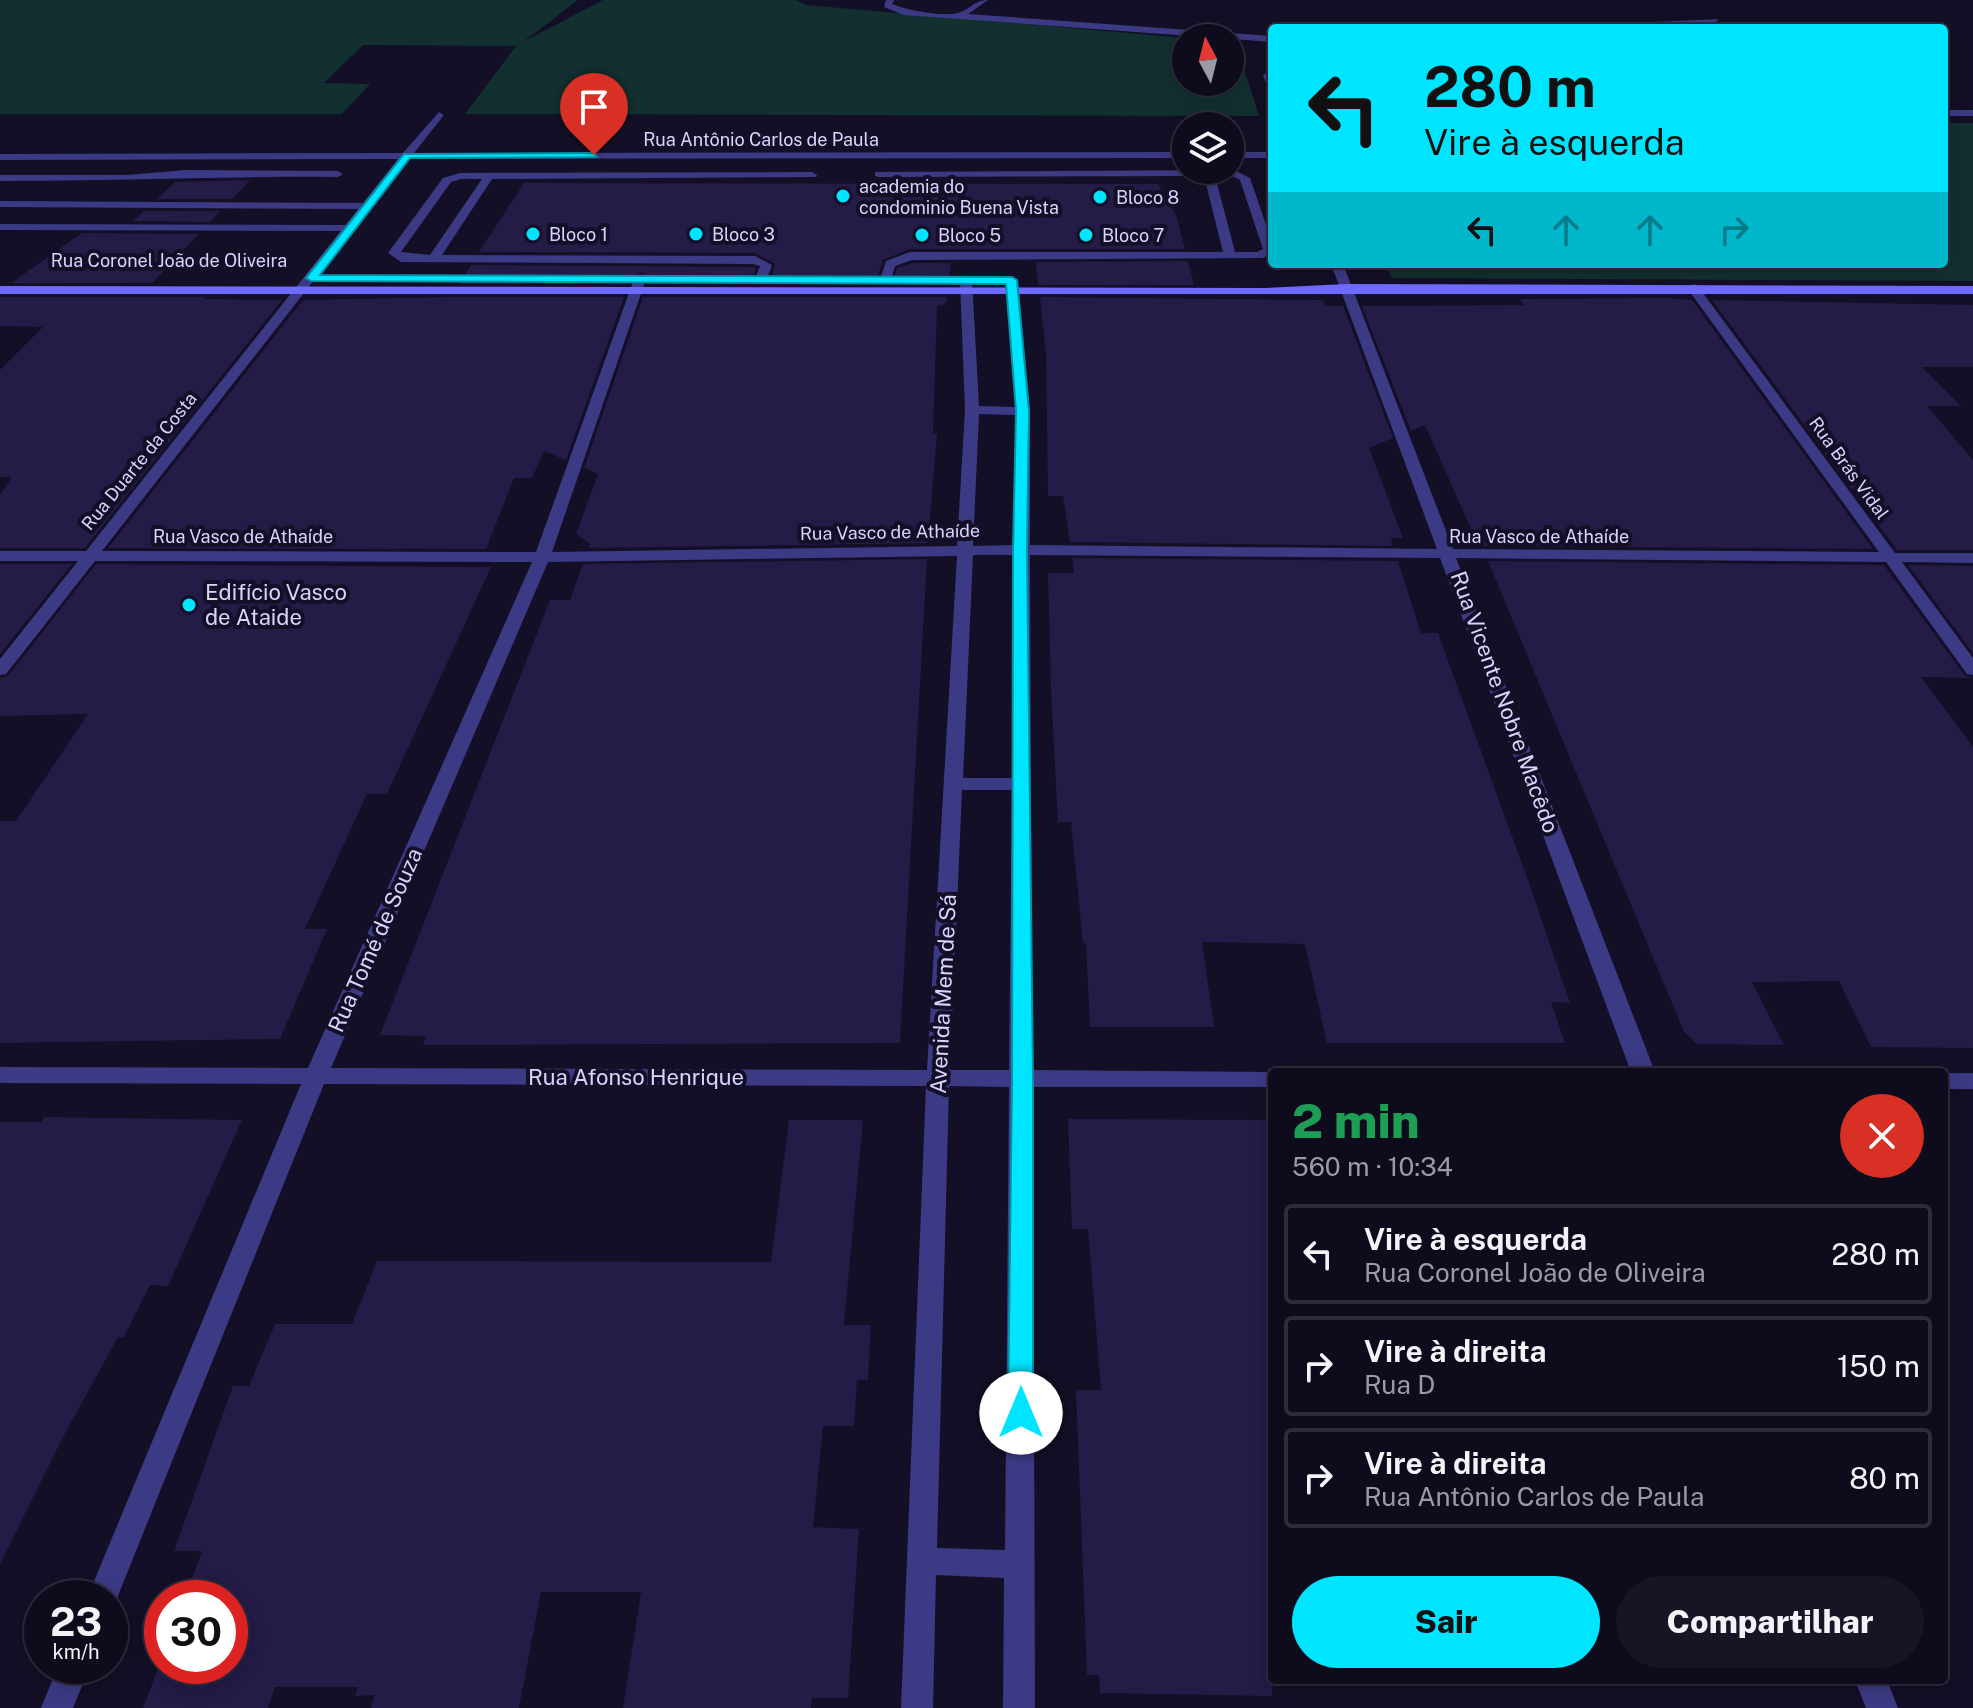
<!DOCTYPE html>
<html lang="pt">
<meta charset="utf-8">
<style>
:root{--surface:#0e0b1c;--page:#171425;--text:#f1f3f6;--muted:#9b9ba3;--line:#2e2b3b;--accent:#00e5ff}
body{margin:0;font-family:"Public Sans",sans-serif;background:var(--page);color:var(--text);height:100vh;display:flex;flex-direction:column;font-size:30px;white-space:nowrap}
*{box-sizing:border-box;margin:0}
p{font-size:26px;color:var(--muted)}
.icon{flex:none;width:44px;height:44px;fill:none;stroke:currentColor;stroke-width:2;stroke-linecap:round;stroke-linejoin:round}
.map{position:relative;flex:1;overflow:hidden}
.sheet{position:absolute;left:1268px;top:1068px;width:680px;height:616px;display:flex;flex-direction:column;background:var(--surface);border-radius:8px;box-shadow:0 4px 20px #0003,0 0 0 2px var(--line)}
.sheet>*{flex:none}
.banner{position:absolute;left:1268px;top:24px;width:680px;height:244px;border-radius:8px;box-shadow:0 4px 20px #0003,0 0 0 2px var(--line);background:#00e5ff;color:#111;overflow:hidden}
.needle{width:52px;rotate:353deg}
.buttons{position:absolute;left:1172px;top:24px;display:grid;gap:16px}
.buttons a{display:grid;place-items:center;width:72px;height:72px;border-radius:50%;background:var(--surface);box-shadow:0 4px 20px #0003,0 0 0 2px var(--line);font-size:40px}
.speed{position:absolute;left:24px;top:1580px;display:flex;gap:16px;font-size:40px;font-weight:700;text-align:center}
.speed>*{display:grid;place-content:center;width:104px;height:104px;border-radius:50%;background:var(--surface);box-shadow:0 4px 20px #0003,0 0 0 2px var(--line);line-height:1}
.speed small{font-size:20px;font-weight:400}
.speed .limit{border:12px solid #d22;background:#fff;color:#111}
.pin{position:absolute;display:grid;place-items:center;width:68px;height:68px;color:#fff;margin:-82px -34px;border-radius:50% 50% 50% 0;rotate:-45deg;box-shadow:0 0 8px #0007}
.pin .icon{rotate:45deg}
.me{position:absolute;width:88px;margin:-44px;rotate:0deg;stroke-linejoin:round;filter:drop-shadow(0 0 6px #0008)}
.turn{display:flex;align-items:center;gap:28px;height:168px;padding:0 24px;font-size:36px}
.turn .icon{width:104px;height:104px;stroke-width:2.5}
.turn b{display:block;font-size:56px;line-height:68px}
.lanes{display:flex;align-items:center;height:76px;padding:0 24px;background:#0003;justify-content:center;gap:40px;direction:ltr}
.lanes .off{opacity:.35}
.round{display:grid;place-items:center;flex:none;width:84px;height:84px;border-radius:42px;background:var(--page)}
.overview{display:flex;align-items:center;justify-content:space-between;height:136px;padding:0 24px}
h1{font-size:48px;font-weight:800;line-height:60px;color:#1e9e55}
.cta{display:flex;gap:16px;margin-top:auto;padding:16px 24px}
.cta a{flex:1;height:92px;border-radius:48px;background:var(--accent);color:#111;font-size:32px;font-weight:800;line-height:92px;text-align:center}
.cta a+a{background:var(--page);color:var(--text)}
ul{padding:0;list-style:none}
li{display:flex;align-items:center;gap:24px;height:100px;margin:0 16px 12px;padding:0 8px;border:4px solid var(--line);border-radius:8px}
li div{flex:1}
li b{display:block;font-size:30px}
li em{font-style:normal}
.map>svg:first-child{display:block}
</style>
<div class="map">
<svg width="1973" height="1708" viewBox="0 0 1973 1708">
<rect width="100%" height="100%" fill="#130f26"/>
<!-- green -->
<path fill="#12302f" d="M0,0h578l-55,42 80,-42h193l10,5 380,33v44h44v-40l6,1 23,73 -794,-2 51,-68 -153,-1 -39,38 46,1 -28,30h-342z
M1944,123h29v158l-581,-3 -7,-14h559z"/>
<!-- building -->
<path fill="#241b47" d="M250,180l-18,19h-75l18,-17z
M524,183l634,1 18,31 9,34h-275l-27,11 -6,19 7,5h-119l5,-4 5,-16 -20,-11 -276,-1z
M144,211h76l-10,11 -77,-1z
M82,233l117,1 -47,49h-141z
M1188,261l6,24h-156l-2,-23z
M913,263h38l-3,21h-56l5,-16z
M471,265l282,2 3,1 -4,12 5,4h-110l2,-6 -7,-6 -10,4 -3,8h-169z
M0,297h206l-2,2 78,1 -197,248h-85v-53l12,-18h-12v-107l43,-43 -43,-1z
M451,297h173l-58,163 -22,-9 -12,27h-18l-28,71 -378,-1 195,-248z
M643,297h304l-2,8 -8,1 -4,128h4l-9,109 -340,5 2,-4 -14,-10 22,-60 -14,-6z
M1040,297l283,3 2,6h18l50,132 -24,10 34,90h-12l2,8 -323,-4 -7,-46h-15l-2,-142z
M1665,298l27,2 181,249 -391,-3 -3,-7 -4,-1 -50,-113 -14,6 -49,-125 162,-1 -4,-6z
M1712,300l261,5v62h-51l39,39h-34l46,54v90h-76z
M1072,558l326,3 23,72h17l90,247 42,123 -19,-1 14,41h-238l-22,-99 -103,-2 12,85h-124l-4,-84h-3l-12,-121h-13l-7,-132 -3,-117h26z
M927,559l-27,484 -477,2 3,-9 -46,-1 170,-435h20l13,-36z
M1488,561l396,4 81,111 8,2 -52,-1 52,70v301l-102,-1 -32,-66 -87,1 32,63 -87,-1 -13,-12z
M0,564h72l-72,90z
M96,564l395,3 -104,227h-20l-62,135h22l-47,110 -280,4v-222h16l72,-107 -88,2v-38l8,-2z
M1908,565l65,1v87z
M44,1117l198,3 -74,166 -18,-1 -26,52h-6l-56,102 -62,125v-442h41z
M1068,1119l204,1v576l-172,-3 -1,-18h-12l-11,-285h25l-13,-161h-16z
M789,1120h74l-19,205h27l-3,55h-11l-3,46h-31l-10,101 46,2 -11,169h-36l-1,10h-188l18,-116h-100l-22,116h-148l3,-13 -19,1 3,-9h-83l-7,21h-125l19,-50v8h68v-68h-45l17,-47h-28l59,-165h16l26,-62h77l25,-63 394,1z"/>
<g fill="none" stroke-linecap="round" stroke-linejoin="round">
<!-- lane -->
<path fill="#3d3a85" fill-rule="evenodd" d="M886,0h8l-2,4c13,6 52,13 66,9 12,-3 16,-13 30,-13l-20,14 304,22v6l-368,-27 -20,-8z
M1718,19l-3,5 -130,4 4,-3z
M186,170l152,1 5,3 -5,3c-113,-1 -225,4 -338,4v-6h127z
M1234,170l16,8 22,64v11l-9,5 -351,2 -17,6 -5,17 -10,-3 6,-19 24,-9h313l-19,-76 -325,1 -4,-1v-4zM1215,176h17l8,4 23,69 -6,3h-22z
M812,172l5,3 -1,2 -324,2 -50,76 313,1 17,9 -5,14 -6,4 -6,-4 5,-13 -7,-2 -352,-2 -13,-9 55,-75 17,-5zM461,179h21l-52,76 -29,-3 50,-70z
M0,201l368,2 6,3 -6,3 -368,-2z
M0,224l350,1 6,3 -6,3 -350,-1z"/>
<!-- street -->
<path fill="#3d3a85" fill-rule="evenodd" d="M1272,70v19l-5,-3 -4,-11z
M1944,110h29v6h-29z
M439,112l5,3 -30,38 772,-1v6l-777,1 -307,392 434,1 98,-273 6,-4 6,4 -94,273 405,-6 8,-136 -5,-130 6,-4 6,4 7,126 37,1 -10,-127 6,-4 6,4 12,131v134l407,4 -106,-285h12l110,285 426,3 -192,-264 6,-4 4,1 198,268h78v10l-71,-1 71,96v17l-6,-1 -81,-112 -430,-4 199,514h-24l-191,-514 -410,-3 2,515 245,2h-5v15h-239l2,621h-32l1,-130 -68,-3 -3,133h-32l25,-622 -602,-2 -211,524 -3,1v-11h-23l214,-514 -301,-1v-16l308,1 224,-506 -437,-1 -89,113 -6,1v-16l78,-98h-78v-10h86l312,-392 -398,1v-6l403,-1zM979,414l37,1 -1,130 -42,1zM973,555h42l-3,223h-49zM957,556l-30,514 -596,-2 217,-506zM962,790h50l-3,280h-59zM949,1086l60,1 -4,463 -68,-2z
M1230,152h42v6h-42z
M1944,1073h29v16h-29z
M58,1666h32l-17,42h-32z
M1855,1680h32l11,28h-32z"/>
<!-- secondary -->
<path fill="#6f6bff" fill-rule="evenodd" d="M1346,284l627,2v8h-1973v-8l1265,2z"/>
</g>
<!-- route -->
<path fill="#00e5ff" stroke="#0095a6" stroke-width="2" d="M594,153l3,4 -187,1 -90,117 692,2 5,3 12,131 -2,139 6,529v334l-3,8 -9,3 -9,-3 -4,-8 4,-334 1,-529 3,-139 -10,-127 -695,-3 -5,-3 98,-124z"/>
<!-- markers -->
<g fill="#00e5ff" stroke="#130f26" stroke-width="3">
<circle cx="843" cy="196" r="8"/>
<circle cx="1100" cy="197" r="8"/>
<circle cx="533" cy="234" r="8"/>
<circle cx="696" cy="234" r="8"/>
<circle cx="922" cy="235" r="8"/>
<circle cx="1086" cy="235" r="8"/>
<circle cx="189" cy="605" r="8"/>
</g>
<g text-anchor="middle" dominant-baseline="central" stroke-width="8" stroke-linejoin="round" paint-order="stroke">
<!-- far-street labels -->
<g font-size="18" fill="#d9d4ff" stroke="#130f26">
<text x="761" y="139">Rua Antônio Carlos de Paula</text>
<text x="169" y="260">Rua Coronel João de Oliveira</text>
<text transform="translate(139 461) rotate(-51)">Rua Duarte da Costa</text>
<text transform="translate(1849 468) rotate(54)">Rua Brás Vidal</text>
<text transform="translate(890 532) rotate(-1)">Rua Vasco de Athaíde</text>
<text x="243" y="536">Rua Vasco de Athaíde</text>
<text x="1539" y="536">Rua Vasco de Athaíde</text>
</g>
<!-- far-poi labels -->
<g font-size="18" fill="#d9d4ff" stroke="#130f26" text-anchor="start">
<text x="859" y="186">academia do<tspan x="859" dy="21">condominio Buena Vista</tspan></text>
<text x="1116" y="197">Bloco 8</text>
<text x="549" y="234">Bloco 1</text>
<text x="712" y="234">Bloco 3</text>
<text x="938" y="235">Bloco 5</text>
<text x="1102" y="235">Bloco 7</text>
</g>
<!-- poi labels -->
<g font-size="22" fill="#d9d4ff" stroke="#130f26" text-anchor="start">
<text x="205" y="592">Edifício Vasco<tspan x="205" dy="25">de Ataide</tspan></text>
</g>
<!-- street labels -->
<g font-size="22" fill="#d9d4ff" stroke="#130f26">
<text transform="translate(1505 702) rotate(70)">Rua Vicente Nobre Macêdo</text>
<text transform="translate(375 940) rotate(-66)">Rua Tomé de Souza</text>
<text transform="translate(943 994) rotate(-87)">Avenida Mem de Sá</text>
<text x="636" y="1077">Rua Afonso Henrique</text>
</g>
</g>
</svg>
<div class="buttons">
<a><svg class="needle" viewBox="-14 -14 28 28"><path d="M0-13l5 13h-10z" fill="#e53935"/><path d="M0 13l5-13h-10z" fill="#9b9ba3"/></svg></a>
<a><svg class="icon" aria-label="layers" viewBox="0 0 24 24"><path d="M12 4l9 5-9 5-9-5zM3 14l9 5 9-5"/></svg></a>
</div>
<div class="speed"><div>23<small>km/h</small></div><div class="limit">30</div></div>
<div class="pin" style="left:594px;top:155px;background:#d93025"><svg class="icon" aria-label="arrive" viewBox="0 0 24 24"><path d="M6 21V4h12l-3 4 3 4H6"/></svg></div>
<svg class="me" style="left:1021px;top:1413px" viewBox="-20 -20 40 40"><circle r="19" fill="#fff"/><path d="M0-13L10 11 0 6-10 11z" fill="#00e5ff"/></svg>
<div class="banner">
<div class="turn"><svg class="icon" aria-label="left" viewBox="0 0 24 24"><path d="M17 20v-9H6M10 6l-5 5 5 5"/></svg><div><b>280 m</b>Vire à esquerda</div></div>
<div class="lanes"><svg class="icon" aria-label="left" viewBox="0 0 24 24"><path d="M17 20v-9H6M10 6l-5 5 5 5"/></svg><svg class="icon off" aria-label="ahead" viewBox="0 0 24 24"><path d="M12 20V5M6 11l6-6 6 6"/></svg><svg class="icon off" aria-label="ahead" viewBox="0 0 24 24"><path d="M12 20V5M6 11l6-6 6 6"/></svg><svg class="icon off" aria-label="right" viewBox="0 0 24 24"><path d="M7 20v-9h11M14 6l5 5-5 5"/></svg></div>
</div>
<section class="sheet">
<div class="overview"><div><h1>2 min</h1><p>560 m · 10:34</p></div><a class="round" style="background:#d93025;color:#fff"><svg class="icon" aria-label="close" viewBox="0 0 24 24"><path d="M6 6l12 12M18 6L6 18"/></svg></a></div>
<ul>
<li><svg class="icon" aria-label="left" viewBox="0 0 24 24"><path d="M17 20v-9H6M10 6l-5 5 5 5"/></svg><div><b>Vire à esquerda</b><p>Rua Coronel João de Oliveira</p></div><em>280 m</em></li>
<li><svg class="icon" aria-label="right" viewBox="0 0 24 24"><path d="M7 20v-9h11M14 6l5 5-5 5"/></svg><div><b>Vire à direita</b><p>Rua D</p></div><em>150 m</em></li>
<li><svg class="icon" aria-label="right" viewBox="0 0 24 24"><path d="M7 20v-9h11M14 6l5 5-5 5"/></svg><div><b>Vire à direita</b><p>Rua Antônio Carlos de Paula</p></div><em>80 m</em></li>
</ul>
<div class="cta"><a>Sair</a><a>Compartilhar</a></div>
</section>
</div>
